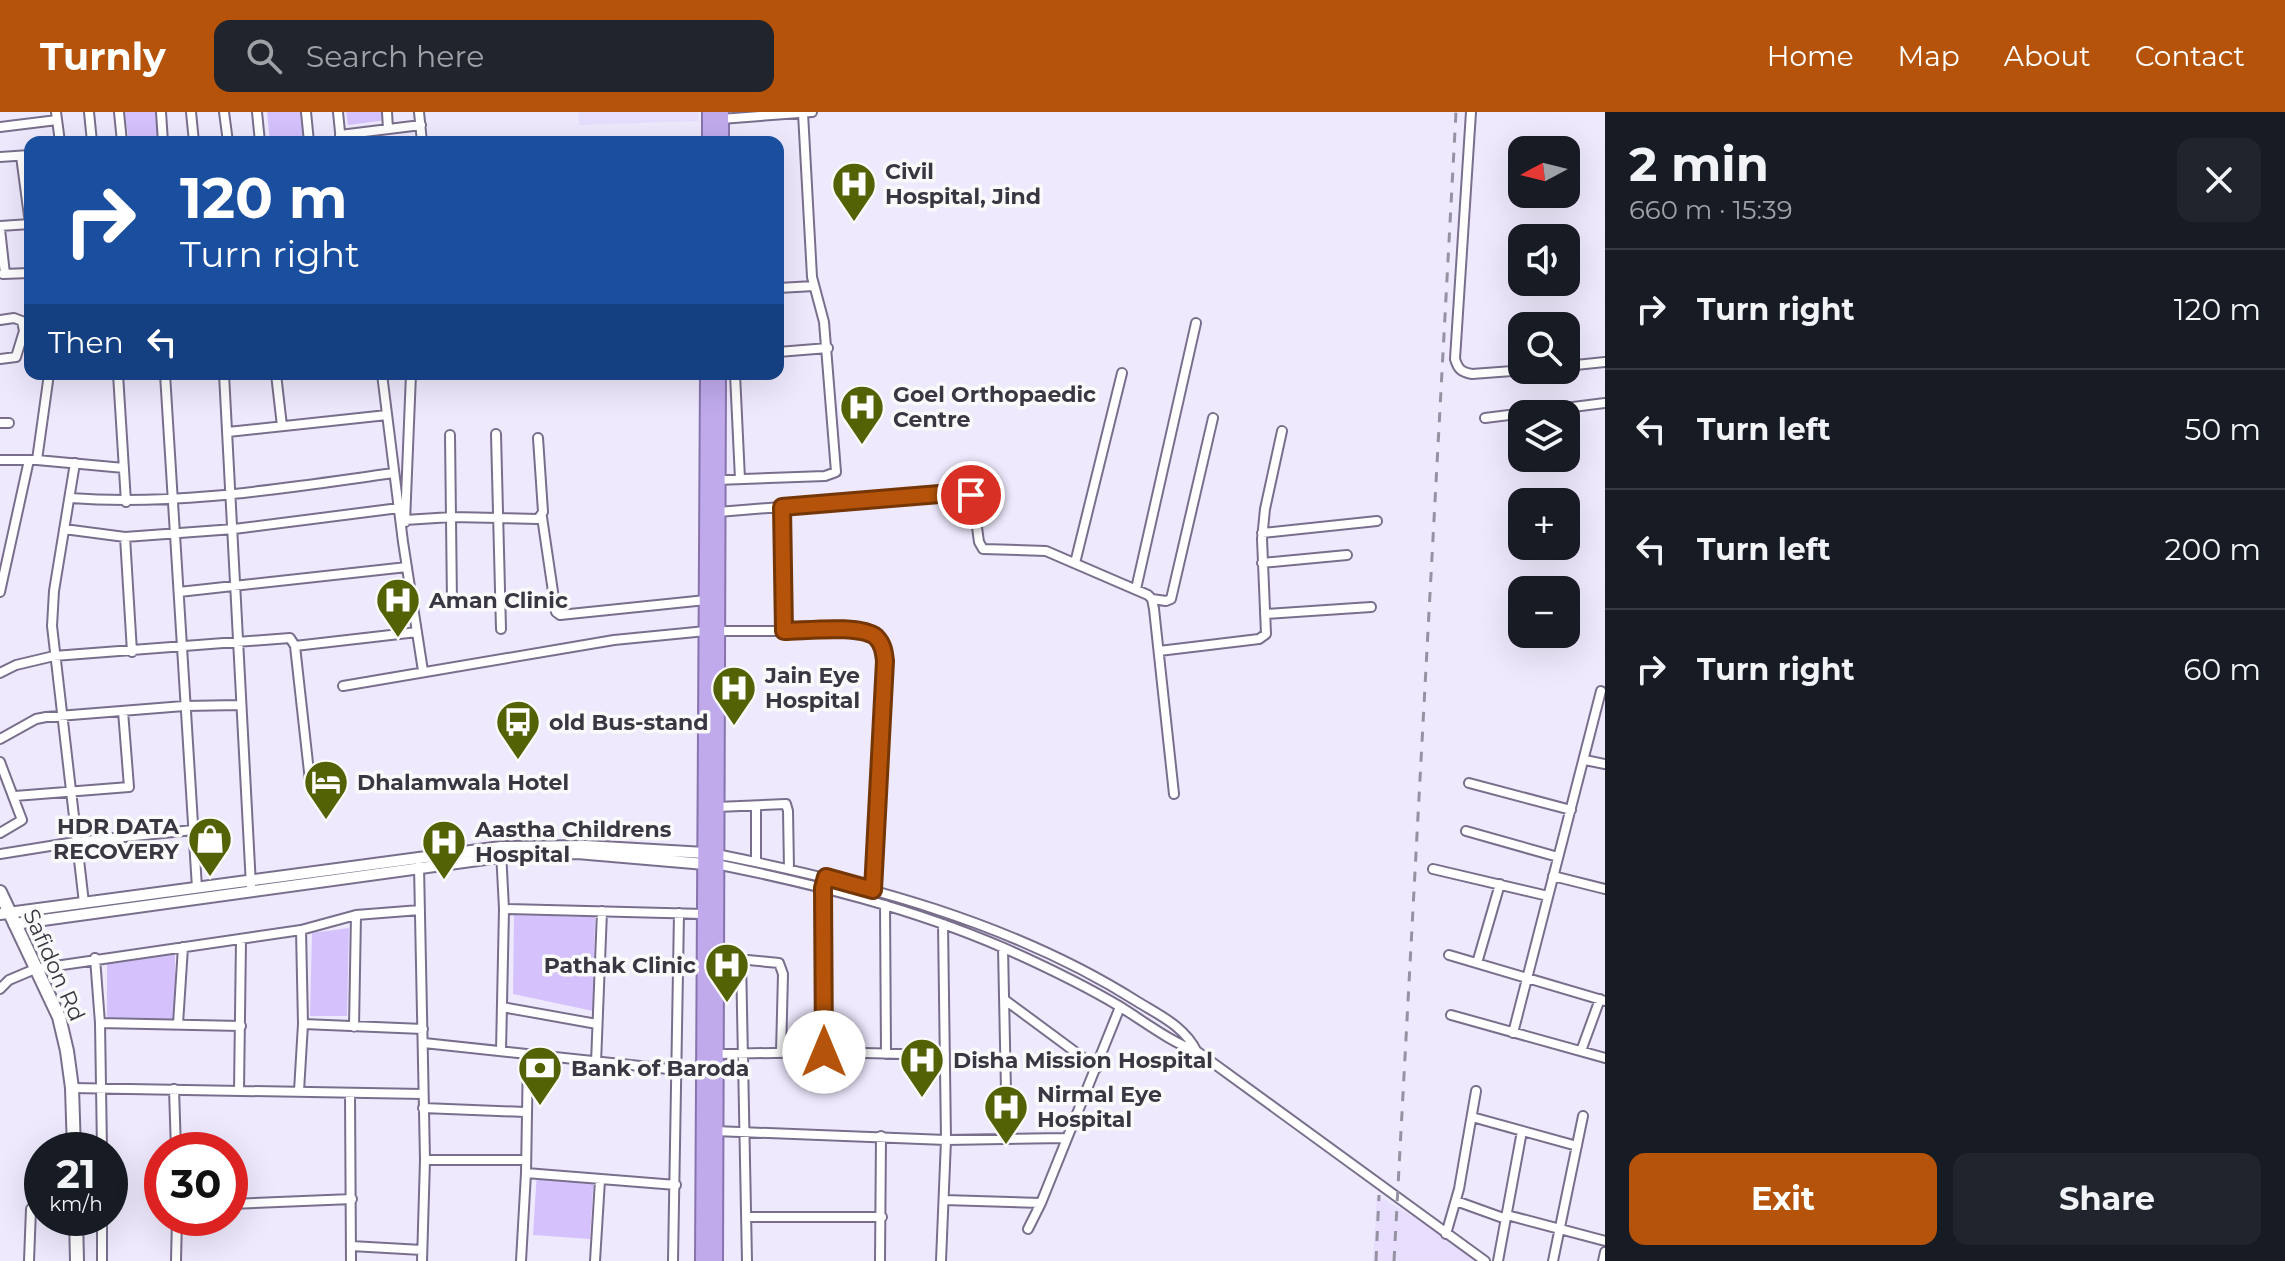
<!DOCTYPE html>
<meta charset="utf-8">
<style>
:root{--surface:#171b24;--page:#20242c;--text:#f1f3f6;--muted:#9ea1a6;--line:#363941;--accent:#b45309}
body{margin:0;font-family:Montserrat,sans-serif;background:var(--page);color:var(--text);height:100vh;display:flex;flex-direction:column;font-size:30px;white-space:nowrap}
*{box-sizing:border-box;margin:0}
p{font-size:26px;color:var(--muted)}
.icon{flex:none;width:44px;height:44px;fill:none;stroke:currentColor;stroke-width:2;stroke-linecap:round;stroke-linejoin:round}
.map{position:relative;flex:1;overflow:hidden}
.panel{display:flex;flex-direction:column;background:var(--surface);width:680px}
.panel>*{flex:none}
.banner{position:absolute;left:24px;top:24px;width:760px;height:244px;border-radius:16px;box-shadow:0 8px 32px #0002;background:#1a4fa0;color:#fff;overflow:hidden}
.needle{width:52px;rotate:263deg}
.controls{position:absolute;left:1508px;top:24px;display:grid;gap:16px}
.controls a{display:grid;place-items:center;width:72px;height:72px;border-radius:16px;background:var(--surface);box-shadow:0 8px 32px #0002;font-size:40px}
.speed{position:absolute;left:24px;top:1020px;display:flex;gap:16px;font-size:40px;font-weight:700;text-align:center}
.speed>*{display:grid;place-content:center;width:104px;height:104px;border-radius:50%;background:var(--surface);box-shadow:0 8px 32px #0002;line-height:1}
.speed small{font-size:20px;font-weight:400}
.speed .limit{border:12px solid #d22;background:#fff;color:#111}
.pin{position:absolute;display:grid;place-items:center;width:68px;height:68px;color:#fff;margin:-34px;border:4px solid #fff;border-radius:50%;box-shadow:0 2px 8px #0007}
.me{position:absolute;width:88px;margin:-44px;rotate:0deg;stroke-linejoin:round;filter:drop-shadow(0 0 6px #0008)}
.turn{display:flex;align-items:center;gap:28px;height:168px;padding:0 24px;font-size:36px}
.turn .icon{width:104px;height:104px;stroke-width:2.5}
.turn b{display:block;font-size:56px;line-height:68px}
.then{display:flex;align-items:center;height:76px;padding:0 24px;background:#0003;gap:16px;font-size:30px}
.round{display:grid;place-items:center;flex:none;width:84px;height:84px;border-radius:16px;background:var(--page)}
.overview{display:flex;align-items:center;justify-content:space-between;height:136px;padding:0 24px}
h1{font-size:48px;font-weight:700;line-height:60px}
.button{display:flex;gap:16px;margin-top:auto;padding:16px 24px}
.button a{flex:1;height:92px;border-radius:16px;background:var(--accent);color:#fff;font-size:32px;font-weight:700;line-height:92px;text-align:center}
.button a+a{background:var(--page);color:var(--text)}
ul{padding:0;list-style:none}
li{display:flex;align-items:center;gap:24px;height:120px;padding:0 24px;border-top:2px solid var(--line)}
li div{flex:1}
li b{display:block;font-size:30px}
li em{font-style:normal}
header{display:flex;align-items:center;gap:48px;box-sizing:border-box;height:112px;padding:0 40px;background:var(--accent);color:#fff}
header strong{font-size:38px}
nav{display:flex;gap:44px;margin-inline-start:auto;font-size:28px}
.search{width:560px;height:72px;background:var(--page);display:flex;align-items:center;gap:20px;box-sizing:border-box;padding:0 28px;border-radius:16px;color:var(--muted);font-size:30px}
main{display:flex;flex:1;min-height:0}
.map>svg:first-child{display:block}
</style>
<header>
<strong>Turnly</strong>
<div class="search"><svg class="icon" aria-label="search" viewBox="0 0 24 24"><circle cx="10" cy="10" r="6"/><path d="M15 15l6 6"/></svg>Search here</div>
<nav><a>Home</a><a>Map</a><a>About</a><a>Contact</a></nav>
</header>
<main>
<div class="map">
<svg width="1605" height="1149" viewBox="0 0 1605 1149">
<rect width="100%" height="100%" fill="#efe9fd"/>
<!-- built -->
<path fill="#e8defe" d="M578,0h121v9l-120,4z
M1377,1083l67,41 34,25h-105z"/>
<!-- park -->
<path fill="#d5c2fd" d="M125,0h33l4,26 -33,4z
M267,0h37l3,30h-37z
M346,0h39l1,8 -38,5z
M514,803l81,2 -2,94 -80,-17z
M349,816l-2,88h-37l2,-83z
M175,839v68h-68v-58z
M537,1058l57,3 -4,66 -57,-4z"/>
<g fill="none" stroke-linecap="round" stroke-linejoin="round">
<!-- minor casing -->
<g stroke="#796f8c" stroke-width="12">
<path id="minor" d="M56,0l4,30
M89,0l3,30
M119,0l3,30
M161,0l2,30
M191,0l3,30
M224,0l4,30
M257,0l3,30
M306,0l3,30
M338,0l3,30
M387,0l1,17
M419,0l3,30
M1471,0l-16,247c3,10 6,13 17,15l54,-4
M721,7l91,-7
M0,15l57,-7
M340,23l81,-10
M21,44l9,68
M0,45l30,-2
M0,114l30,-2
M0,117l5,45
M3,162l27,-1
M778,176l36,-2
M0,208l14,-2 8,3 2,10 -8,26 -16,2
M778,240l50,-4
M1566,254l39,-4
M118,262l8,128
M165,262l32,514
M224,262l27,512
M276,262l6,52
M382,262l21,168 20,129
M735,262l5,105
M1485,306l120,-15
M0,311h9
M228,320l159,-17
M496,322l5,195
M450,323l2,168
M0,348h37l87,8
M37,348l12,-86
M75,351l-21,128 -2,35 32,277
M716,368l109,-4 11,-4 -12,-150 -12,-45 -9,-164
M70,386c110,8 214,-10 324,-25
M782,395l2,124
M718,400l246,-20 9,6 6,44 4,7 63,2 102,44 4,4 2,10 20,185
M542,405l14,95 4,3 146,-15
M405,408l47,-3 86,2 5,-7 -5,-74
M405,410l6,-148
M64,417l61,8 109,-8 165,-21
M1262,421l115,-12
M125,425l7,115
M1075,451l47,-190
M1262,451l85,-8
M1136,477l60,-266
M0,480l29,-132
M179,480l228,-25
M1152,487l14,2 5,-2 42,-181
M1265,502l106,-7
M295,534l122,-14
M1159,539l100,-12 7,-5 -4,-95 3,-30 17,-78
M0,561l16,-8 38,-9 236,-18 5,8 15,135
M343,574l271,-46 92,-9h150c18,4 27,10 29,30l-12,229
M0,627l36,-20 10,-2 138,-11 56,-1
M1585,648l20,4
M0,650l22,58 -22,13
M1469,671l102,27
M15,684l114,-9 -6,-76
M717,695l69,-3 2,7 1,58
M1466,719l92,26
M0,742l75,-12 118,-12
M716,742c146,29 296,68 422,148 23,14 47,25 59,50
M756,750v-56
M716,752c98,20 196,44 288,84 38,17 78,36 115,58 26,16 50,35 79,46l287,209
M419,754l6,294 -3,101
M1433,757l115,27
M1553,764l52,13
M824,773v167
M885,793l1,149
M504,797l200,5
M1003,836l4,191
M1449,843l156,46
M716,845l63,6 4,11 -2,79
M95,846l5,65 2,127
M741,847l6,302
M1477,851l23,-79
M0,877l9,-9 26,-11 266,-39 55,-15 64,-5
M1005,888l92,68
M502,895l95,17
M1451,903l154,43
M100,911l141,3
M178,912l5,-77
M303,912l120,5
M354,915l2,-112
M1513,921l88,-342
M424,931l282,30
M501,939l3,-142 -3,-58
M1581,939l19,-52
M716,942l108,-2 121,3
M596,951l6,-152
M72,976l351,6
M174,977l2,61
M239,979l2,-151
M299,979l4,-67 -2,-94
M350,982l1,167
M423,996l102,4
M1472,1005l105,29
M715,1019l231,9 120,-2
M425,1048h100
M526,1061l150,12
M944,1088l97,3
M1456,1089l50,18
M230,1092l122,-5
M1507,1103l98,26
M748,1105h134
M102,1106v43
M1028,1117l13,-26 79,-196
M1446,1122l13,-45 17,-98
M351,1134l71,4
M29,1149l2,-52
M176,1149l1,-43
M521,1149l5,-88 2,-118
M595,1149l5,-81
M673,1149l6,-348
M880,1149l1,-125
M941,1149l5,-121 -3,-216
M1498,1149l24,-130
M1553,1149l30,-145
M1603,1149l2,-9"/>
</g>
<!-- tertiary casing -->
<g stroke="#796f8c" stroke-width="14">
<path id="tertiary" d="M0,802l501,-67 84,-1 120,7
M14,812l509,-70 54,-1 128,11"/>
</g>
<!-- secondary casing -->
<g stroke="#796f8c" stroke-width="16">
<path id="secondary" d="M0,780l59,125 8,34 5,37 2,62
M76,1106l1,43"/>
</g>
<!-- trunk casing -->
<g stroke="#8774ad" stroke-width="18">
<path id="trunk" d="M710,30v-30
M721,30v-30
M703,1149l5,-887
M715,1149l3,-887"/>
</g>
<!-- minor -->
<use href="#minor" stroke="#fff" stroke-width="8"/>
<!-- tertiary -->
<use href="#tertiary" stroke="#fff" stroke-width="10"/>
<!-- secondary -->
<use href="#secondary" stroke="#fff" stroke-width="12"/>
<!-- trunk -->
<use href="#trunk" stroke="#c0aaec" stroke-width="14"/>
<!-- rail -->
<path stroke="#9792a2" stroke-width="3" stroke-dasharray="10 10" stroke-linecap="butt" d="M1376,1149l3,-66
M1394,1149l62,-1149"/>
</g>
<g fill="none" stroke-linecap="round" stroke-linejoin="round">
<!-- route casing -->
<g stroke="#753606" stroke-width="20">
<path id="route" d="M824,940l-1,-164 3,-11 47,13 12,-229c-1,-9 -2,-17 -9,-24 -16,-13 -71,-6 -92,-6l-2,-124 182,-15 7,3"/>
</g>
<!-- route -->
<use href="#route" stroke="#b45309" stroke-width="14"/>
</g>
<!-- icons -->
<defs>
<g id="hospital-pin" transform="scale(2.3)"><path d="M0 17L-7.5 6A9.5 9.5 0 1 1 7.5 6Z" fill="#536205" stroke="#fafafa"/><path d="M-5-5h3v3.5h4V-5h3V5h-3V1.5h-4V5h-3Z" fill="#fff"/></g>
<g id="bus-pin" transform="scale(2.3)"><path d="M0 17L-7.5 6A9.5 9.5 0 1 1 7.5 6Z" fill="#536205" stroke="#fafafa"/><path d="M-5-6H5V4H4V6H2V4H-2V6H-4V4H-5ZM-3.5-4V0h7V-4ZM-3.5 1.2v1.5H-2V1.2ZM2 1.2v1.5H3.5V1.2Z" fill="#fff"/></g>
<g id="hotel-pin" transform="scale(2.3)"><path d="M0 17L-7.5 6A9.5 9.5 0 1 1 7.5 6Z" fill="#536205" stroke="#fafafa"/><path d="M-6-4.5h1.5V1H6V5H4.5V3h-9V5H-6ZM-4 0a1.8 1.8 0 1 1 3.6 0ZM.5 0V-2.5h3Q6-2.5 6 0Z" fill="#fff"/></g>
<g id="shop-pin" transform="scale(2.3)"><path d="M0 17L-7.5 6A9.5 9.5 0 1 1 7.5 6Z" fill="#536205" stroke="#fafafa"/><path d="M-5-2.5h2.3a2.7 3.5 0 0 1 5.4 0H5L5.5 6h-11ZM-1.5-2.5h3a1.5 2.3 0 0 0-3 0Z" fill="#fff"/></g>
<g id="bank-pin" transform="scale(2.3)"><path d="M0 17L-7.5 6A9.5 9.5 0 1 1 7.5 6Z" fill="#536205" stroke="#fafafa"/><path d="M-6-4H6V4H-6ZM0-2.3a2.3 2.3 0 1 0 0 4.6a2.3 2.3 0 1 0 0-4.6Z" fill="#fff"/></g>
</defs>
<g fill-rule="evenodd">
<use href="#hospital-pin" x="854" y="72"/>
<use href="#hospital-pin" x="862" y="295"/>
<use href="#hospital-pin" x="398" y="488"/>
<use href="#hospital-pin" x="734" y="576"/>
<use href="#bus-pin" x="518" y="610"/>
<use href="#hotel-pin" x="326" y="670"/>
<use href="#shop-pin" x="210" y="727"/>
<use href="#hospital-pin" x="444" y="730"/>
<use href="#hospital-pin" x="727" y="853"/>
<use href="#hospital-pin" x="922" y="948"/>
<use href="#bank-pin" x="540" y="956"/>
<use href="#hospital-pin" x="1006" y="995"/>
</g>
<g text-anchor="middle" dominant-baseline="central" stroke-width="7" stroke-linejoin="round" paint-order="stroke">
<!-- poi labels -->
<g font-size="22" font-weight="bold" fill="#3a3642" stroke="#fafafa" text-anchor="start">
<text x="885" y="59">Civil<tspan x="885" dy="25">Hospital, Jind</tspan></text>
<text x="893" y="282">Goel Orthopaedic<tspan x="893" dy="25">Centre</tspan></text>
<text x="429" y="488">Aman Clinic</text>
<text x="765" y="563">Jain Eye<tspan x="765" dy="25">Hospital</tspan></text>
<text x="549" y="610">old Bus-stand</text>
<text x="357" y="670">Dhalamwala Hotel</text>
<text x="179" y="714" text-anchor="end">HDR DATA<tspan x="179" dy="25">RECOVERY</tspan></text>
<text x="475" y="717">Aastha Childrens<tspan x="475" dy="25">Hospital</tspan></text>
<text x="696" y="853" text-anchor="end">Pathak Clinic</text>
<text x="953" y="948">Disha Mission Hospital</text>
<text x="571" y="956">Bank of Baroda</text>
<text x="1037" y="982">Nirmal Eye<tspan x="1037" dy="25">Hospital</tspan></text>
</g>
<!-- street labels -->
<g font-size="22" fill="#3a3642" stroke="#fafafa">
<text transform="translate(54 853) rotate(66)">Safidon Rd</text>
</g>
</g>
</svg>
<div class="controls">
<a><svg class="needle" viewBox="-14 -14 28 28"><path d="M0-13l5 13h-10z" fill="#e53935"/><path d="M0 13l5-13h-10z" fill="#9ea1a6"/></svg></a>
<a><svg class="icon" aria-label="sound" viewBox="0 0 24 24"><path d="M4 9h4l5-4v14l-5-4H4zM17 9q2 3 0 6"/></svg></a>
<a><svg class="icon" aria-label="search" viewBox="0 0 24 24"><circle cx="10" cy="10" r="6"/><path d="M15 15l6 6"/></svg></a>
<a><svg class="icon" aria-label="layers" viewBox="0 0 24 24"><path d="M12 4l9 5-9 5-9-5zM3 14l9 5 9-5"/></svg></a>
<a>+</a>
<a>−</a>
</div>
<div class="speed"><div>21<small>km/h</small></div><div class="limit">30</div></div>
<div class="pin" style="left:971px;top:383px;background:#d93025"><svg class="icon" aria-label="arrive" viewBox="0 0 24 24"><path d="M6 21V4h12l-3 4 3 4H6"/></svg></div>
<svg class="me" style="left:824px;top:940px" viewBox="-20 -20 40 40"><circle r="19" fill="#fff"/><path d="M0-13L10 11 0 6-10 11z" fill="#b45309"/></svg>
<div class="banner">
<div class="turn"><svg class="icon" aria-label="right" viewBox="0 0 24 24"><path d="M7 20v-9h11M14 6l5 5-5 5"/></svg><div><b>120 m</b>Turn right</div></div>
<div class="then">Then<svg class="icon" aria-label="left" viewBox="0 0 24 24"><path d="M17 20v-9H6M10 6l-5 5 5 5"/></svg></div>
</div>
</div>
<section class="panel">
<div class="overview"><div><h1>2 min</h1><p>660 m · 15:39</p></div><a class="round"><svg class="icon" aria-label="close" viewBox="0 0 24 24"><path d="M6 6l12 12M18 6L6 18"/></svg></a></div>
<ul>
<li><svg class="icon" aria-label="right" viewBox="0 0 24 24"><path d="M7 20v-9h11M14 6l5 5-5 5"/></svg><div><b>Turn right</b></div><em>120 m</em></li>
<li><svg class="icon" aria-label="left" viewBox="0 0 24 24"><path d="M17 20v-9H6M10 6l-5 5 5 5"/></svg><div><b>Turn left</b></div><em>50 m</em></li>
<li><svg class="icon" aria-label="left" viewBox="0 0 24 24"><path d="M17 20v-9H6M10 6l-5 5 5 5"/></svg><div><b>Turn left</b></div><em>200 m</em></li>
<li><svg class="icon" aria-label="right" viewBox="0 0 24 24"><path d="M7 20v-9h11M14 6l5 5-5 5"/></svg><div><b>Turn right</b></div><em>60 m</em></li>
</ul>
<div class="button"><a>Exit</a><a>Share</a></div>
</section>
</main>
